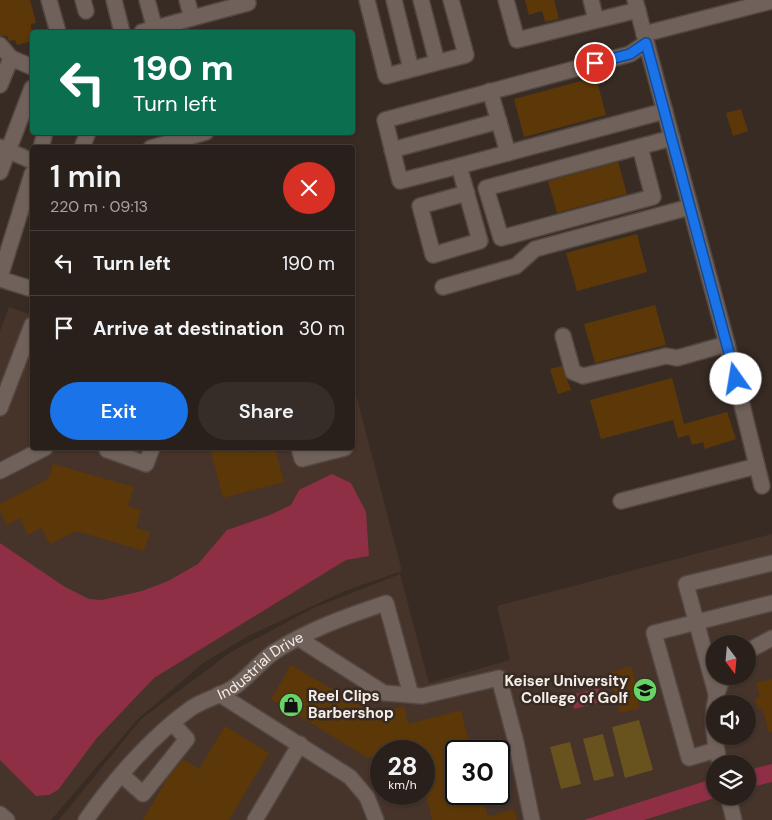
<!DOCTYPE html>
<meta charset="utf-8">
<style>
:root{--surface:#2a201b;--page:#362d28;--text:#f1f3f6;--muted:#a5a3a3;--line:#463e3a;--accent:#1a73e8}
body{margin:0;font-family:"DM Sans",sans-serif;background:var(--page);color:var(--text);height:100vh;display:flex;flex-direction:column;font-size:19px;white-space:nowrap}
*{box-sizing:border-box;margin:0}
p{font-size:16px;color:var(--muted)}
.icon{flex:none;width:28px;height:28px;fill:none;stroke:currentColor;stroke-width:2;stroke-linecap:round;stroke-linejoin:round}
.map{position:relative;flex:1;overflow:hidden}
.drawer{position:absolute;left:30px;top:145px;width:325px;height:305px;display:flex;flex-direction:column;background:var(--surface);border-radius:5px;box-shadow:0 1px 4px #0004,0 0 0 1px var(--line)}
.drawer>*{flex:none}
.banner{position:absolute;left:30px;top:30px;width:325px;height:105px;border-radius:5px;box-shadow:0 1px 4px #0004,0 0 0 1px var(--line);background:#0b6e4f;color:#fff;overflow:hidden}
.needle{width:32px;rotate:164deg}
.buttons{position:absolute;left:706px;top:635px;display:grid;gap:10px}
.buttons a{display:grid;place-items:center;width:50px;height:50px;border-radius:50%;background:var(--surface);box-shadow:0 1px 4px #0004,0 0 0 1px var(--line);font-size:25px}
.speed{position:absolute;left:370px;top:740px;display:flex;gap:10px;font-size:25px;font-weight:700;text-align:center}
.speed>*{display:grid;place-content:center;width:65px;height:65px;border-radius:50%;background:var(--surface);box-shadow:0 1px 4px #0004,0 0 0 1px var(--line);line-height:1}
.speed small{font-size:12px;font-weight:400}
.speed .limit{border:2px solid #111;border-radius:8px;background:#fff;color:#111}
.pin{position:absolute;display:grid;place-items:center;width:42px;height:42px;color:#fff;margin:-21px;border:2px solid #fff;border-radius:50%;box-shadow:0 1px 5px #0007}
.me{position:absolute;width:55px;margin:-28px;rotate:347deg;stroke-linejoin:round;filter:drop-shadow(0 0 4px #0008)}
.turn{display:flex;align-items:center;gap:18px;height:105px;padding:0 20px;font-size:22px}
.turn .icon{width:65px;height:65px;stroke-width:2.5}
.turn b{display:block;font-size:35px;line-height:42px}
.round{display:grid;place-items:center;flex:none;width:52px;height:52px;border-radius:26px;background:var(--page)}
.overview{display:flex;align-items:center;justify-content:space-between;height:85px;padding:0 20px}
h1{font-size:30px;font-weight:600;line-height:38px}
.cta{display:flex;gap:10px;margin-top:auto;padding:10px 20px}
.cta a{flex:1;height:58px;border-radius:30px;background:var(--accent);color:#fff;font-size:20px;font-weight:600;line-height:58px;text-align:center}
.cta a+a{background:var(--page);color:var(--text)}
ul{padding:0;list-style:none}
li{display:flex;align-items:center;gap:15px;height:65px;padding:0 20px;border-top:1px solid var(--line)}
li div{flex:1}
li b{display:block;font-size:19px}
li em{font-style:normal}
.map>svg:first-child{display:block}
</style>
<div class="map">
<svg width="772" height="820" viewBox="0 0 772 820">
<rect width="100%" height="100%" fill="#382b24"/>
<!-- built -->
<path fill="#46332a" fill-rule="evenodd" d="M9,307l23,8v133h320l1,-65 49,188 -57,20 -97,45 -45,27 -66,57 -86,100h-51v-489z
M772,534v286h-713l82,-101 90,-67 82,-44 87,-34 29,109 81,-23 -13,-54zM715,644h33v32h-33zM715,704h33v32h-33zM381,751h43v43h-43zM456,751h43v43h-43zM715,764h33v32h-33z"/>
<!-- green -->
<path fill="#68521e" d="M639,720l14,50 -28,8 -13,-51z
M603,734l11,42 -20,5 -11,-42z
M570,742l11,42 -20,5 -11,-42z"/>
<!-- water -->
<path fill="#8e2f45" d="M332,474l19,9 15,29 3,44 -23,4 -192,118 -58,61 -38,51 -9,5 -13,1 -36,-36v-217l65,44 24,12 13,1 40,-9 26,-10 30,-17 29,-34 43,-15 21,-10 8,-15z
M598,688l3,14 -27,7 -3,-14z
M772,764v18l-24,6v-18z
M715,778v18h6l-77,24h-60z"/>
<!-- building -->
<path fill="#5c3809" d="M0,0h30l6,23 -5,1 1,17 -15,4 -2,-5 -6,1 -2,-5h-7z
M525,0h29l5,19 -14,3 -3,-11 -13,4z
M596,77l10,38 -82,22 -10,-38z
M741,109l7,22 -15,5 -7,-23z
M618,162l9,32 -70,19 -9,-32z
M637,234l10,38 -70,19 -11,-38z
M655,305l11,40 -71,18 -11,-39z
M562,366l9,24 -13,4 -8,-25z
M672,378l12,46 43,-12 9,27 -31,10 -2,-7 -11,3 -3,-10 -11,3 -5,-18 -72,19 -11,-39z
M210,448h39l2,4 24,-4 9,34 -61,16z
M53,464l81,23 -6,19 13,4 -5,18 14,4 -6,19 -68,-20 -26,13 -9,-16 -13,7 -8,-17 -13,7 -7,-14v-7l48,-25z
M291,665l84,49 29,-8 4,18 53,-14 10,41h-15v43h26l6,23 26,-8 3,11h-85l-8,-34v-35h-9l-2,-6 -22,6h-10v3l-13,4 -97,-59z
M631,666l7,25 -3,1 5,16 -20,5 -11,-40z
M772,679v53l-3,1 -7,-25 -4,1 -3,-10 5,-2 -4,-14z
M225,726l44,27 -40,67h-86l24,-41 16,-20 16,10z"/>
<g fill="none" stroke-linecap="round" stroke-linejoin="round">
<!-- minor casing -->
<g stroke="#524742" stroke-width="18">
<g id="minor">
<path d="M49,0l9,32"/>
<path d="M83,0l3,11"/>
<path d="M114,0l8,32"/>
<path d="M147,0l8,29"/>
<path d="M367,0l19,76 80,-21 -15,-55"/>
<path d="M394,0l17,69"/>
<path d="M421,0l16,62"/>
<path d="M506,0l11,40 121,-30"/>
<path d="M591,0l5,20"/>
<path d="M635,0l92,344 35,142"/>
<path d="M192,18l56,-15"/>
<path d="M142,32l50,-14 -5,-18"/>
<path d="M644,34l128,-33"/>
<path d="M0,45l11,13 21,9"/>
<path d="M0,85l11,-27"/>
<path d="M490,91l18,62"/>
<path d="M0,147l32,14"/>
<path d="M640,147l13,50 -152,41 -15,-50 186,-50"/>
<path d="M41,148l4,-16"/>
<path d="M82,148l6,-16"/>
<path d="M151,148l55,-16"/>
<path d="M392,150l107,-29"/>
<path d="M459,166l-59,15 -15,-61 245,-66 16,-11"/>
<path d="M0,172l32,-84"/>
<path d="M467,193l-47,13 13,49 47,-14 -21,-75 206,-55"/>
<path d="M0,277l32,-103"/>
<path d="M0,279l32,10"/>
<path d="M443,287l73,-21 19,-17 155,-42"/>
<path d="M563,336l10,36 10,4 83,-20 11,2 50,-14"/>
<path d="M0,408l32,-83"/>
<path d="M108,448l-1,2 39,14 6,-16"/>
<path d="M299,448l3,11 43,-11"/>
<path d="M0,471l45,-23"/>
<path d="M621,501l136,-35"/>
<path d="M298,638l86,55 38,3 77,-18 17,64 16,78"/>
<path d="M748,651l24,-13"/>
<path d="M219,694l131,83 17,20 9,23"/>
<path d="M716,694l-30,-110 86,-21"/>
<path d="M716,750l-27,8 -35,-125 118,-30"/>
<path d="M720,764c-8,-31 -11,-59 4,-88"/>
<path d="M122,775l21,19 44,-55 -14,-15"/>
<path d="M728,796l6,24"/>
<path d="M0,814l7,6"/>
<path id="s1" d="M86,820c26,-38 66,-84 104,-111 14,-10 33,-13 47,-24 13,-10 24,-24 37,-33 34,-22 73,-36 112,-49l25,92"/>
<path d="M255,820l45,-76"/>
</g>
</g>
<!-- minor -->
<use href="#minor" stroke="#70615a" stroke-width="15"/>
</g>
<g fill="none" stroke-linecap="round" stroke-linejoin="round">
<!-- route casing -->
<g stroke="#114b97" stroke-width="12">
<path id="route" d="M595,63l35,-9 16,-11 90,336"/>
</g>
<!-- route -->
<use href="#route" stroke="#1a73e8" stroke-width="9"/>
</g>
<!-- icons -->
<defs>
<g id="university-disc" transform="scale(1.25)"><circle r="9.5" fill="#68d465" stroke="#382b24"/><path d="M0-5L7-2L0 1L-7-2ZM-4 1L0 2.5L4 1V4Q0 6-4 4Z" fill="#111"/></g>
<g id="shop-disc" transform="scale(1.25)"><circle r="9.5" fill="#68d465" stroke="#382b24"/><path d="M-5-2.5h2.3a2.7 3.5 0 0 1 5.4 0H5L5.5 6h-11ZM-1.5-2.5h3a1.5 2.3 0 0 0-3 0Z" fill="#111"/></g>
</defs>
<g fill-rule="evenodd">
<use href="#university-disc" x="645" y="690"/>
<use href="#shop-disc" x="291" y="705"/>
</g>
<g text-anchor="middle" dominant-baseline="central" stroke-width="5" stroke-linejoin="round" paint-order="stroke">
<!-- street labels -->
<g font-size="15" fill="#f5ede8" stroke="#382b24">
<text stroke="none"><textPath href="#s1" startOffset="236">Industrial Drive</textPath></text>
</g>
<!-- poi labels -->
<g font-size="15" font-weight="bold" fill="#f5ede8" stroke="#382b24" text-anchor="end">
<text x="628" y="681">Keiser University<tspan x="628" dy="17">College of Golf</tspan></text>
<text x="308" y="696" text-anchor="start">Reel Clips<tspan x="308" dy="17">Barbershop</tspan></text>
</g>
</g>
</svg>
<div class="buttons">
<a><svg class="needle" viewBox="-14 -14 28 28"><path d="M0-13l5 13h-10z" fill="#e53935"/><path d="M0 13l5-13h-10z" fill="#a5a3a3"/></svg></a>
<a><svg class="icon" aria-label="sound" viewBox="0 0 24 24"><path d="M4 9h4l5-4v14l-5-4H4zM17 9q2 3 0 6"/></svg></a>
<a><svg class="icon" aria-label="layers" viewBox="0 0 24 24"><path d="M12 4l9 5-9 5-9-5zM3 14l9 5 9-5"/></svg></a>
</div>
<div class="speed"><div>28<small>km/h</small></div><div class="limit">30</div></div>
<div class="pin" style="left:595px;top:63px;background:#d93025"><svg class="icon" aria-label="arrive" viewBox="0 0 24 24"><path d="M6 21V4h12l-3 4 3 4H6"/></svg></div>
<svg class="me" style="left:736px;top:379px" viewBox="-20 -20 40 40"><circle r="19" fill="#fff"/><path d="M0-13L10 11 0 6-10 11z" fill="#1a73e8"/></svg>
<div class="banner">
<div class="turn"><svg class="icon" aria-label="left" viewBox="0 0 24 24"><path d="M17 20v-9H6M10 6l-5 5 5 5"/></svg><div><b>190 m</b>Turn left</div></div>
</div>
<section class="drawer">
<div class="overview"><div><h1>1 min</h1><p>220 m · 09:13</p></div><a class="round" style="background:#d93025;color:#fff"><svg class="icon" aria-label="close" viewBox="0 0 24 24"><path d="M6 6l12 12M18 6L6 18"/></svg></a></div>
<ul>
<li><svg class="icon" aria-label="left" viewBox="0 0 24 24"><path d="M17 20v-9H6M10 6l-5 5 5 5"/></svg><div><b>Turn left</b></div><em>190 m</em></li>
<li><svg class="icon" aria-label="arrive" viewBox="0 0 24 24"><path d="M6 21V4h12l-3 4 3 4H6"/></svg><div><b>Arrive at destination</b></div><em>30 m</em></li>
</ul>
<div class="cta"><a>Exit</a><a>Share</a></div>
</section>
</div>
